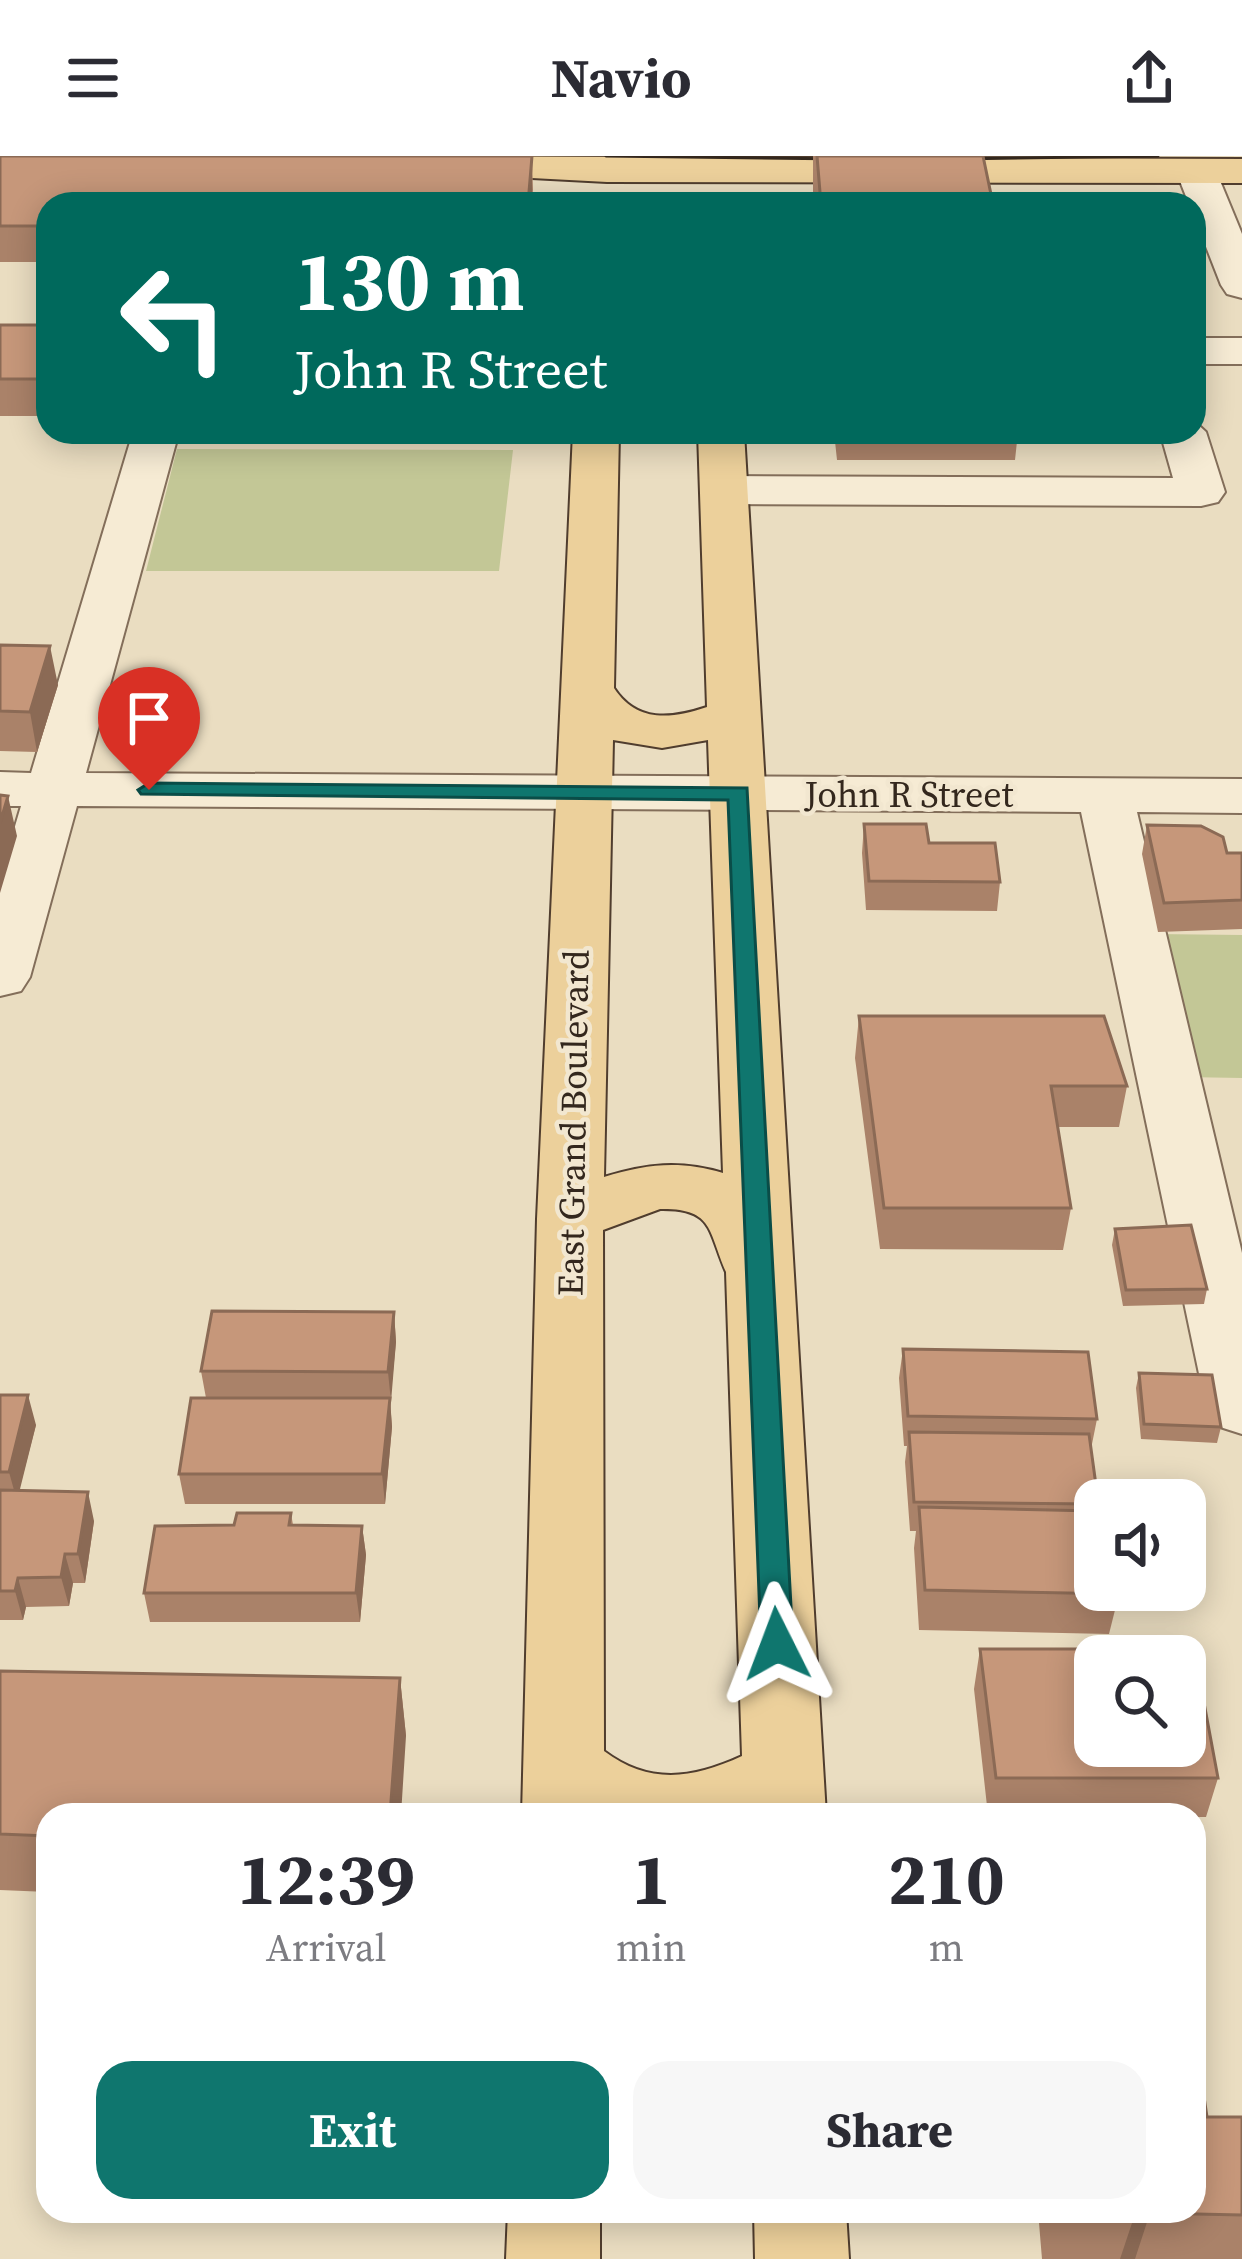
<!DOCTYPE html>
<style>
:root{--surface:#fff;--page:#f7f7f7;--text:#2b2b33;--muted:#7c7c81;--accent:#0f766e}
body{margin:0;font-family:"Source Serif 4",serif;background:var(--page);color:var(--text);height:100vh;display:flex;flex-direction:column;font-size:45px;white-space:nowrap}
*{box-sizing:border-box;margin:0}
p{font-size:39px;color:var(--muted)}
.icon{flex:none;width:66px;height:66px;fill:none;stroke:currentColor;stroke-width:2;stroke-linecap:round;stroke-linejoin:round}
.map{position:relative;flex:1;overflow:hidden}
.panel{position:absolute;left:36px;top:1647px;width:1170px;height:420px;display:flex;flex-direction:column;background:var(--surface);border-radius:36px;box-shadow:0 6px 30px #0003}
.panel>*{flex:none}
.guide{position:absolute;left:36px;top:36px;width:1170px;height:252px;border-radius:36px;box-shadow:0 6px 30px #0003;background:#00695c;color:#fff;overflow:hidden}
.buttons{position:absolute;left:1074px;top:1323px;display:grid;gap:24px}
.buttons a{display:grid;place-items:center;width:132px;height:132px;border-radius:24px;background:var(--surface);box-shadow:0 6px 30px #0003;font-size:60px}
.pin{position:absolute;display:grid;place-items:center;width:102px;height:102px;color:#fff;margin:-123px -51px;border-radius:50% 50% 50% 0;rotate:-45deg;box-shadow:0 0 12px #0007}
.pin .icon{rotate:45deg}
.me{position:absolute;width:132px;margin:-66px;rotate:357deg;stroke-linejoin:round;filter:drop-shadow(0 0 9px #0008)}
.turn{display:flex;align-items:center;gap:42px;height:252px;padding:0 60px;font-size:54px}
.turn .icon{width:156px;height:156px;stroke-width:2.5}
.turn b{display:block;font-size:84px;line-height:102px}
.eta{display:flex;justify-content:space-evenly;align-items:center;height:204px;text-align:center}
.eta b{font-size:72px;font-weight:700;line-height:84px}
.button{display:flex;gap:24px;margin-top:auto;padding:24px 60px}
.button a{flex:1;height:138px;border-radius:36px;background:var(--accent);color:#fff;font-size:48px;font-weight:700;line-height:138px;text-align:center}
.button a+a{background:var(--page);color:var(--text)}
header{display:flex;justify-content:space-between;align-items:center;height:156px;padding:0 60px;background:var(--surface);font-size:54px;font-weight:700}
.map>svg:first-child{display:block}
</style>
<header><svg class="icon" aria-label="menu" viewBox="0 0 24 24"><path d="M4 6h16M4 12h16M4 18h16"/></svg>Navio<svg class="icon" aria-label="share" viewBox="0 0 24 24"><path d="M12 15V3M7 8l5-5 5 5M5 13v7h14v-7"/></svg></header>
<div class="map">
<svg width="1242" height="2103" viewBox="0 0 1242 2103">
<rect width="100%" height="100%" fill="#eaddc1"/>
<!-- green -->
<path fill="#c3c796" d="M1024,36h134l4,12h-135z
M177,293l336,1 -14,121h-353z
M1154,778l88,1v143l-58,-1z"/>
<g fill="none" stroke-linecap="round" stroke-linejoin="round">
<!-- minor casing -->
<g stroke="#836e5a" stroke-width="4">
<path id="minor" d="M1196,3l14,4 6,8 26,63v64l-15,-4 -6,-9 -27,-69v-12h-5l-13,-33 6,-8z
M1194,182h48v26h-48z
M1194,265l12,11 19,60 -7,10 -17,4 -476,-2 -17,-4 -7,-10 7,-10 17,-4 448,2 -13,-46h34z
M133,276h46l-93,341 1156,6v34l-105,-1 105,441v181l-25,-8 -11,-19 -125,-595 -1004,-6 -47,171 -9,14 -21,5v-119l21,-71h-21v-34l31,1z"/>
</g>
<!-- major casing -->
<g stroke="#503d2e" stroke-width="4">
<path id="major" d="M322,0l920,3v24l-635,-1 -266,-14 -14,-4z
M573,276h46l-5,256c23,35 57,31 93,19l-9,-275h46l82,1383h-304l15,-596zM613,584l49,8 46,-8 15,433c-43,-13 -77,-9 -119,4zM660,1053c54,-1 48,22 66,63l16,484c-50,23 -93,29 -138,-5l-1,-521z
M508,2055h92v48h-94z
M754,2055h92l3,48h-94z"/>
</g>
<!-- minor -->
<use href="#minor" fill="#f6ebd4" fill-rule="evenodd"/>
<!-- major -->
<use href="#major" fill="#ecd09b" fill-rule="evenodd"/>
<!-- tram -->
<path stroke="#33271d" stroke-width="3" d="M606,0l240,3
M954,3l204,-3"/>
</g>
<!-- wall -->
<path fill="#aa8269" d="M0,0h532l1,34 -1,14h-484v58h-48z
M813,0h170l10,48h-180z
M0,169h48v91h-48z
M834,276h184l-3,28h-178z
M0,489l58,40 -21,67 -37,-1z
M864,668l65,19 71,39 -3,29 -131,-1 -4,-57z
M1147,669l80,28h15v76l-84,3 -16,-78z
M859,860l268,70 -8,41h-61l13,81 -8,42 -183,-1 -25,-191z
M1115,1073l92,60 -3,15 -81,2 -11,-61z
M394,1156l2,30 -6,60 2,25 -7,77h-200l-6,-30 27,-76 -5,-27z
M903,1193l194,70 -6,30 4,55v86l24,4 -10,40 -190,-4 -5,-82 2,-17h-6l-5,-69 2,-16h-3l-5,-68z
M1139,1217l82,54 -4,16 -76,-4 -5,-51z
M0,1239l36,30 -17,65 75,31 -9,62h-12l-4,23 -43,1 -3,13h-23z
M291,1357l2,12 69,1 4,29 -6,67h-210l-6,-29 90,-68z
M980,1493l238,129 -12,39h-12v-2h-206l-14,-126z
M0,1515l400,7 6,58 -358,79v77l-48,-2z
M1207,1961h35v142h-200l-4,-48h156z"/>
<!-- shaded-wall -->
<path fill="#8b6a55" d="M532,0v48h-4z
M50,490l8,39 -21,67 -7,-40z
M8,640l9,40 -17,57v-70z
M394,1156l2,30 -5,60 -3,-30z
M28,1239l8,30 -19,76 -8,-29z
M390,1242l2,29 -7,77 -3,-30z
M88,1336l6,29 -9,62 -7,-29z
M362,1370l4,29 -6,67 -4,-29z
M65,1398l8,29 -4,23 -8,-29z
M18,1422l8,29 -3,13 -8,-29z
M400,1522l6,58 -5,79h-11z
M1150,2057l-15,46h-15l13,-39z"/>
<!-- building -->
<path fill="#c6977a" stroke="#8b6a55" stroke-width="3" fill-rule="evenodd" d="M0,0h532l-4,48h-480v22h-48z
M817,0h166l10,48h-172z
M0,169h48v54h-48z
M0,489l50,1 -20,66 -30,-1z
M0,639l8,1 -8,27z
M864,668h62l3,19h66l5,39 -131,-1z
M1147,669l54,1 22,11 4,16h15v47l-78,3z
M859,860h245l23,70h-76l20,122h-187z
M1191,1069l16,64 -81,1 -11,-61z
M212,1155l182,1 -6,60 -187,-1z
M903,1193l185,3 9,67 -189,-3z
M1139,1217l73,2 9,52 -77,-3z
M0,1239h28l-19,77h-9z
M191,1242h199l-8,76h-203z
M909,1276l180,2 9,66h-3v4l-181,-2z
M0,1334l88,2 -10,62h-13l-4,23 -43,1 -3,13h-15z
M919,1351l176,4v79h23l1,4 -194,-4z
M237,1357h54l-2,12 73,1 -6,67h-212l11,-67 79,-1z
M980,1493h214l24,129h-222zM1095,1500h90v90h-90z
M0,1515l400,7 -10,137h-342v21l-48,-2z
M1194,1779l5,28h-5z
M1194,1873l13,88h35v98l-92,-2 -17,7 -76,-2v-7h137z"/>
<!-- route -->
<path fill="#0f766e" stroke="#0a4d48" stroke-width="3" d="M149,627l598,5 46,856 -5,9 -11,4 -12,-4 -4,-9 -33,-844 -587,-6 -3,-4z"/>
<g text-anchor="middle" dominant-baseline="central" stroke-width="9" stroke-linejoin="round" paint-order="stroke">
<!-- street labels -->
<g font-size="36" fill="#33271d" stroke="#f2e7d0">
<text x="909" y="638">John R Street</text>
<text transform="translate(573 967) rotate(-89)">East Grand Boulevard</text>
</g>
</g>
</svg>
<div class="buttons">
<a><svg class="icon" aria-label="sound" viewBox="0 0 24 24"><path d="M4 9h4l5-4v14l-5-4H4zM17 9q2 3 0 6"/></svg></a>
<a><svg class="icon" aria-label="search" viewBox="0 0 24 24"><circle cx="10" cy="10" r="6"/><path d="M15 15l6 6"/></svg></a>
</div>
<div class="pin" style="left:149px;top:634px;background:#d93025"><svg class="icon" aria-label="arrive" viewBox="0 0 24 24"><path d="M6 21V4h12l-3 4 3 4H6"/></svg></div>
<svg class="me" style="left:777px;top:1488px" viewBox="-20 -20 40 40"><path d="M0-17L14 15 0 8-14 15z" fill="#0f766e" stroke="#fff" stroke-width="4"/></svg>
<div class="guide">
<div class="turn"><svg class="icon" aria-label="left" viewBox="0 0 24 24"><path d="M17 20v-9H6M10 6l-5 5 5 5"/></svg><div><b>130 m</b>John R Street</div></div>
</div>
<section class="panel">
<div class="eta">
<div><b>12:39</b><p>Arrival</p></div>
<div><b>1</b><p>min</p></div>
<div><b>210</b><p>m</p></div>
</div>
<div class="button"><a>Exit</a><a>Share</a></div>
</section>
</div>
